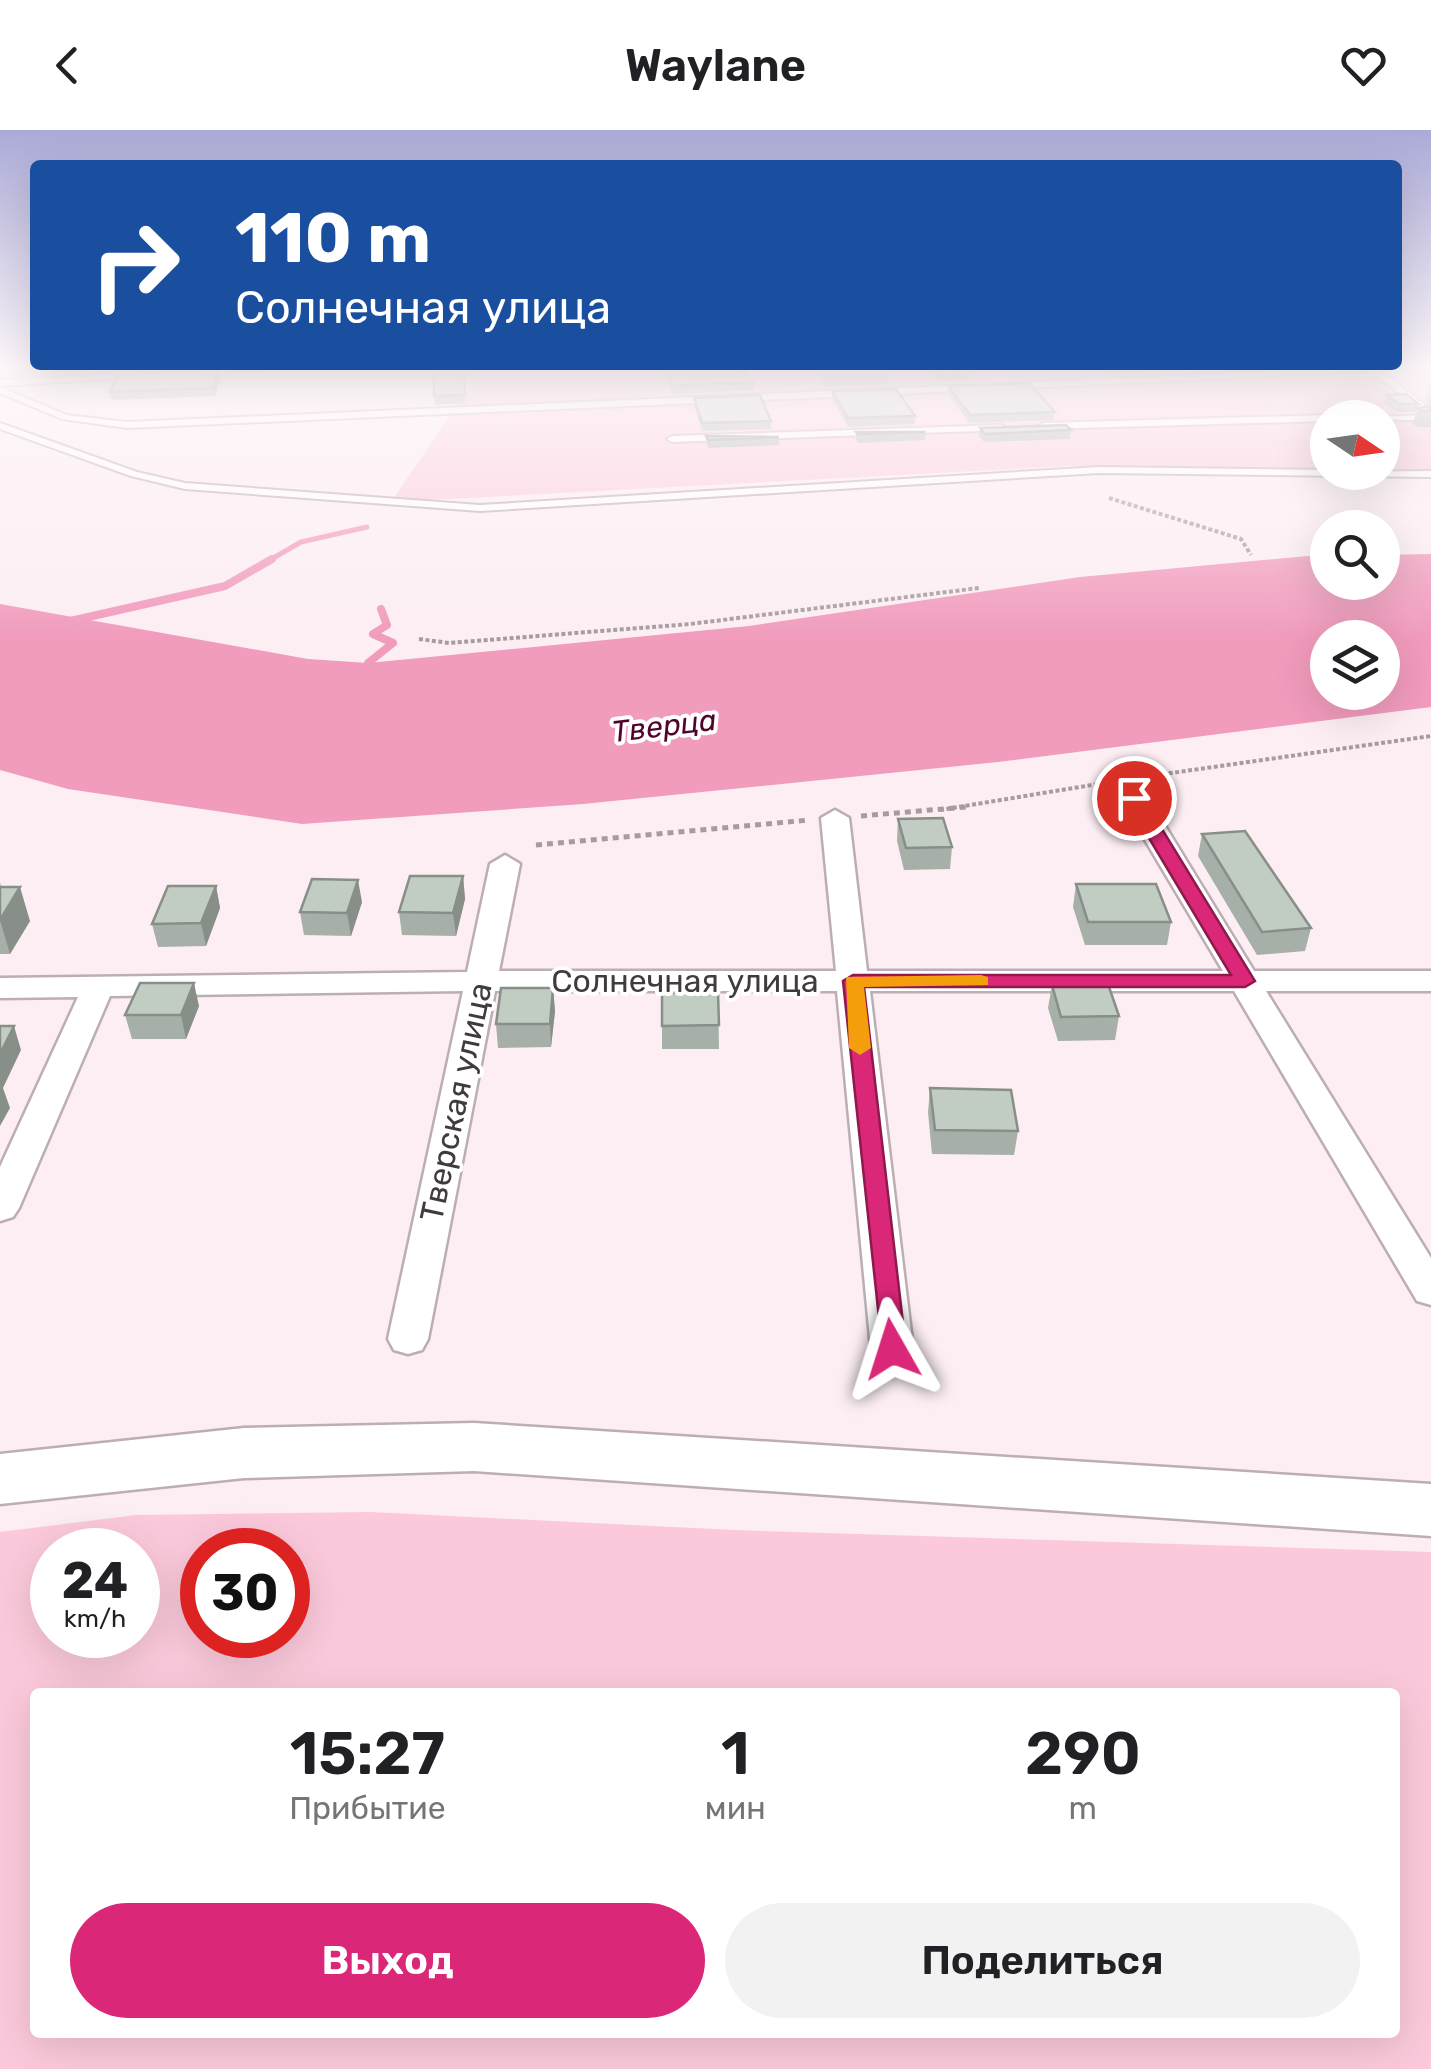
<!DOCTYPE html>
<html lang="ru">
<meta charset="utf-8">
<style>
:root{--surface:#fff;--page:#f2f2f2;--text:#202124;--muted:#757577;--accent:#db2777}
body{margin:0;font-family:Rubik,sans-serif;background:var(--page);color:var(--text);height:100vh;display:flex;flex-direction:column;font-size:38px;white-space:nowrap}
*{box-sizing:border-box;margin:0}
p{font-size:32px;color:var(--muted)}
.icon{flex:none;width:55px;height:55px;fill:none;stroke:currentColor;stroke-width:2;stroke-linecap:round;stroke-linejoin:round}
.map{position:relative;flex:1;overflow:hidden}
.sheet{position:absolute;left:30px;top:1558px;width:1370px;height:350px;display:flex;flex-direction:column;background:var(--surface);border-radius:10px;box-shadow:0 10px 40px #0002}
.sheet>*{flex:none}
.top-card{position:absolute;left:30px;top:30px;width:1372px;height:210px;border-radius:10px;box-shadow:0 10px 40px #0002;background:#1a4fa0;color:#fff;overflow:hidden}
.needle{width:65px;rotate:103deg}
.buttons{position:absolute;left:1310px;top:270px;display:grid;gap:20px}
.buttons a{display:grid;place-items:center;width:90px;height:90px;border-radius:50%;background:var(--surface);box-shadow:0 10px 40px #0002;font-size:50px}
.speed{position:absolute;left:30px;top:1398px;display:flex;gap:20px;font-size:50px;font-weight:700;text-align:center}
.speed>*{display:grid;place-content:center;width:130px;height:130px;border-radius:50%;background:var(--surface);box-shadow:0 10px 40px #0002;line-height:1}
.speed small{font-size:25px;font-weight:400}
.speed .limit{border:15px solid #d22;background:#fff;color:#111}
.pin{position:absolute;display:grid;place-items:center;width:85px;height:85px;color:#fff;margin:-42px;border:5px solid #fff;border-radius:50%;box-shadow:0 2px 10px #0007}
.me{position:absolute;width:110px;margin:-55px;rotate:354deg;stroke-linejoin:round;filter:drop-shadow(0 0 8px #0008)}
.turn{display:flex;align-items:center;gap:35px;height:210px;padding:0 40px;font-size:45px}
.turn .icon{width:130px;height:130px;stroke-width:2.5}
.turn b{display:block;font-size:70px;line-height:85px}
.eta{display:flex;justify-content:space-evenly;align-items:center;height:170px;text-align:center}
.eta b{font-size:60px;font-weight:600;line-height:70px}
.cta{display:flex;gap:20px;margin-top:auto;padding:20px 40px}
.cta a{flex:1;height:115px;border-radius:60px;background:var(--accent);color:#fff;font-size:40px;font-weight:600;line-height:115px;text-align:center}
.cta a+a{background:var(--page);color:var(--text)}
header{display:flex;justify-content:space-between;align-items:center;height:130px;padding:0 40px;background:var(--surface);font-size:45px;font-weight:600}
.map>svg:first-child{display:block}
</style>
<header><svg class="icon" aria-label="back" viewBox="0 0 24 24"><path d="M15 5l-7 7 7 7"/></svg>Waylane<svg class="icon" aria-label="heart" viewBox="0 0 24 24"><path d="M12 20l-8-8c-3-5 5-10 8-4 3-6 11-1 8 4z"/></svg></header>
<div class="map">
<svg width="1431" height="1939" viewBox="0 0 1431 1939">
<rect width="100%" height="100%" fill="#fceef3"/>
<!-- green -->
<path fill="#fbc9db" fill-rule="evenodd" d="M483,237h948v103l-48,-1 -1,-51h-54l-1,51 -257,-3 -679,36z
M370,1382l364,18 697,22v517h-1431v-537l136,-17zM52,1420h86v85h-86zM202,1420h86v85h-86zM35,1562h1360v340h-1360z"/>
<!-- water -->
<path fill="#f19bbd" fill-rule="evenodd" d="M1431,424v153l-433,55 -415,42 -281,20 -234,-35 -68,-19v-166l308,55 60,4 381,-37 331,-49 239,-22h8l1,27h54l1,-27zM1328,508h54v54h-54z"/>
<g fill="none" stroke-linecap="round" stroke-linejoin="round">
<!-- stream-far1 -->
<path stroke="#f19bbd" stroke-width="5" d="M268,431l33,-19 66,-15"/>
<!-- stream -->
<path stroke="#f19bbd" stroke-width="8" d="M66,492l159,-36 47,-27
M366,544l2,-11 25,-20 -20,-9 14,-9 -6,-16"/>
<!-- lane casing -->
<g stroke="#bcaeb3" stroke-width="4">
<path id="lane" d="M200,237h68l-4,3 -67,2z
M1365,237h48l-4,3 -28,1 50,39v11l-78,-3 74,-3 -56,-44 -363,18 -4,-3 4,-3z
M142,242l-3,5 -139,9v-6z
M972,255l3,5 -97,5 -4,-3 4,-3z
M0,257l67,28 60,7 725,-32 4,3 -4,3 -725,32 -65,-9 -62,-26z
M1328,285l4,3h-4v3l-285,8 -5,-3 5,-3z
M0,293l137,49 48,11 295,22 619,-38 229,3v2l103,-1v6l-332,-4 -619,38 -295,-22 -54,-13 -131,-47z
M1002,295l5,3 -2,2 -333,12 -5,-3 5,-3z"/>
</g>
<!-- street casing -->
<g stroke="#bcaeb3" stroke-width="5">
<path id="street" d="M1134,660l14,8 106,173h177v20h-165l165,267v47l-14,-4 -183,-310h-364l43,358 -6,11 -15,4 -15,-4 -6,-11 -34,-358h-342l-67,348 -6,11 -14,4 -14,-4 -6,-11 75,-348 -353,5 -91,212 -6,9 -13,4v-54l78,-170 -78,1v-20l467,-6 23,-108 15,-9 15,9 -21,107h337l-15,-153 14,-8 14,8 18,153h356l-103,-173z"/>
</g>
<!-- secondary casing -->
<g stroke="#bcaeb3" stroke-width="5">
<path id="secondary" d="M474,1293l957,61v52l-957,-65 -230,7 -244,26v-50l244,-26z"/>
</g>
<!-- path-far1 -->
<path stroke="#a69ca0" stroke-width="4" stroke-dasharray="4 2.5" stroke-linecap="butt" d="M1109,368l132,41 10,16
M419,509l30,4 241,-19 289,-36
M1143,647l288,-41
M940,680l176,-29"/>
<!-- path -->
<path stroke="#a69ca0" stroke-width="5" stroke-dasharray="6 5" stroke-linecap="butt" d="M861,686l105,-9
M536,715l273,-25"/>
<!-- lane -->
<use href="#lane" fill="#fff" fill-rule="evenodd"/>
<!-- street -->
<use href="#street" fill="#fff" fill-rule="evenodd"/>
<!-- secondary -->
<use href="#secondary" fill="#fff" fill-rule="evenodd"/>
</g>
<!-- wall -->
<path fill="#a6afa8" d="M124,237h47l-46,2z
M358,237h107v36l-30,2 -1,-37 -76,3z
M663,237h79l5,12 7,3v8l-82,4z
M927,237h37l5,6 -1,8 -29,1z
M1098,237h76l-1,5 -67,3z
M221,246l-6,20 -104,4 -1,-8z
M823,246l65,1v7l-63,3 -2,-3z
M1429,255h2v42h-13l-5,-3 3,-12h-19l-13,-9 2,-8 33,9 -1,4 13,-2 -6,-5z
M948,256l107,26 -1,8 -85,3 -21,-29z
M832,261l83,25v8l-67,3 -16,-28z
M694,268l77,23v8l-69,2 -8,-25z
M980,298l91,2 -1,9 -86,3 -5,-6z
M856,302h70l-1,8 -67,3 -2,-3z
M706,306l73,1v8l-71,3z
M898,689l54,28 -2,22 -46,1 -7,-29z
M1202,704l109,94 -6,23 -48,4 -59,-99z
M463,746l2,23 -9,37 -54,-1 -3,-23z
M0,752l1,5 29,34 -20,33h-10z
M1076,754l95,38 -4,23h-82l-12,-38z
M216,756l4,22 -14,38 -48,1 -6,-23z
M362,772l-11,34 -47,-1 -4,-23z
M1052,855l67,31 -4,24 -57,1 -10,-33z
M553,858l2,23 -4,36 -53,1 -2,-24z
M718,862l1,57h-57v-23z
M199,876l-13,33h-54l-7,-24z
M930,958l88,43 -4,24 -82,-1 -4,-42z"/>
<!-- shaded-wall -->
<path fill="#878f88" d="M219,239l2,7 -6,20 -2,-8z
M463,746l2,23 -9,37 -3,-23z
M358,750l4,22 -11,34 -4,-23z
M216,756l4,22 -14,38 -5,-23z
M20,757l10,34 -20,33 -10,-34z
M194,853l5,23 -13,33 -5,-24z
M553,858l2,23 -4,36 -1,-23z
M14,896l7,24 -18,38 7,20 -10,18v-72z"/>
<!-- building -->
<path fill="#c1ccc3" stroke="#878f88" stroke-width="2.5" d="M434,237h30l1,28 -31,1z
M665,237h77l5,12 7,3 -82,4z
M933,237h31l5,6 -30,1z
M219,239l-6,19 -103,4 8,-17z
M823,246l65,1 -63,2z
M1029,253l26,29 -85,3 -22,-29z
M896,259l19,27 -67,2 -16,-27z
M1406,264l13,10h-20l-13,-9z
M760,265l11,26 -69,2 -8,-25z
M1431,276v5h-9l-5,-3z
M1066,295l5,5 -86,4 -5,-6z
M856,302h70l-68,2z
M706,306l73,1 -71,3z
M943,688l9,29 -46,1 -8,-29z
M1245,701l66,97 -49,4 -60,-98z
M410,746h53l-10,37 -54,-1z
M312,749l46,1 -11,33 -47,-1z
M1076,754h80l15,38h-83z
M168,756h48l-15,37 -49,1z
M0,757h20l-20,33z
M140,853h54l-13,32h-56z
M1108,854l11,32 -58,1 -9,-32z
M501,858h52l-3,36h-54z
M718,862l1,33 -57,1v-33z
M0,896h14l-14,28z
M930,958l81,2 7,41 -83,-1z"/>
<!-- sky -->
<linearGradient id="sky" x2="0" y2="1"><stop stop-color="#abaad7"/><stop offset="0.47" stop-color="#fef7fa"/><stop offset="1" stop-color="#fef7fa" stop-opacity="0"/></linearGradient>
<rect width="1431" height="508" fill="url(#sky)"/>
<!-- route -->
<path fill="#db2777" stroke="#8e194d" stroke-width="2.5" d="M1128,664l15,4 112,183 -10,6h-381l42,362 -14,10 -9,-3 -40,-375 10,-6h378l-106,-177z"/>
<!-- slow -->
<path fill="#f59e0b" d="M981,845l7,2v8l-124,2 7,61 -11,7 -11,-7 -3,-71z"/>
<g text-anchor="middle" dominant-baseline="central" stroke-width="8" stroke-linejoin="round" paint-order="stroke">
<!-- far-water labels -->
<g font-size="30" font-style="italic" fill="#50042d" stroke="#fff">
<text transform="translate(664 596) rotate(-7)">Тверца</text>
</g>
<!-- street labels -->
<g font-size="32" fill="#403b3d" stroke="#fff">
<text x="685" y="851">Солнечная улица</text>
<text transform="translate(456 972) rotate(-78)">Тверская улица</text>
</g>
</g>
</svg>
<div class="buttons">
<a><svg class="needle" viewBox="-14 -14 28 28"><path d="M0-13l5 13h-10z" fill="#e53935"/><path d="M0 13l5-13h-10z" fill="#757577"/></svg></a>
<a><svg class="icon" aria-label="search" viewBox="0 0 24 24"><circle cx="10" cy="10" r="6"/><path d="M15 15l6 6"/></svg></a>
<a><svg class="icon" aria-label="layers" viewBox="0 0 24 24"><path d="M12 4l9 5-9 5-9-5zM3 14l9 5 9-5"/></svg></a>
</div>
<div class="speed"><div>24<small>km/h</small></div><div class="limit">30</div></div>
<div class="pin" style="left:1134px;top:668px;background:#d93025"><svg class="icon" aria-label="arrive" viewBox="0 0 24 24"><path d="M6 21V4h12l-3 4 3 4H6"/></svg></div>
<svg class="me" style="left:892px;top:1219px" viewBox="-20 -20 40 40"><path d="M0-17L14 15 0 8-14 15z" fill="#db2777" stroke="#fff" stroke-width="4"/></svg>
<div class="top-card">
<div class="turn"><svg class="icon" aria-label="right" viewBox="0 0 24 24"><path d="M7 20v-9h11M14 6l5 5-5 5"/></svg><div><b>110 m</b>Солнечная улица</div></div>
</div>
<section class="sheet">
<div class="eta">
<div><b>15:27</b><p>Прибытие</p></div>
<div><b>1</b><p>мин</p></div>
<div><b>290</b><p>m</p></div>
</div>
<div class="cta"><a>Выход</a><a>Поделиться</a></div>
</section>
</div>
